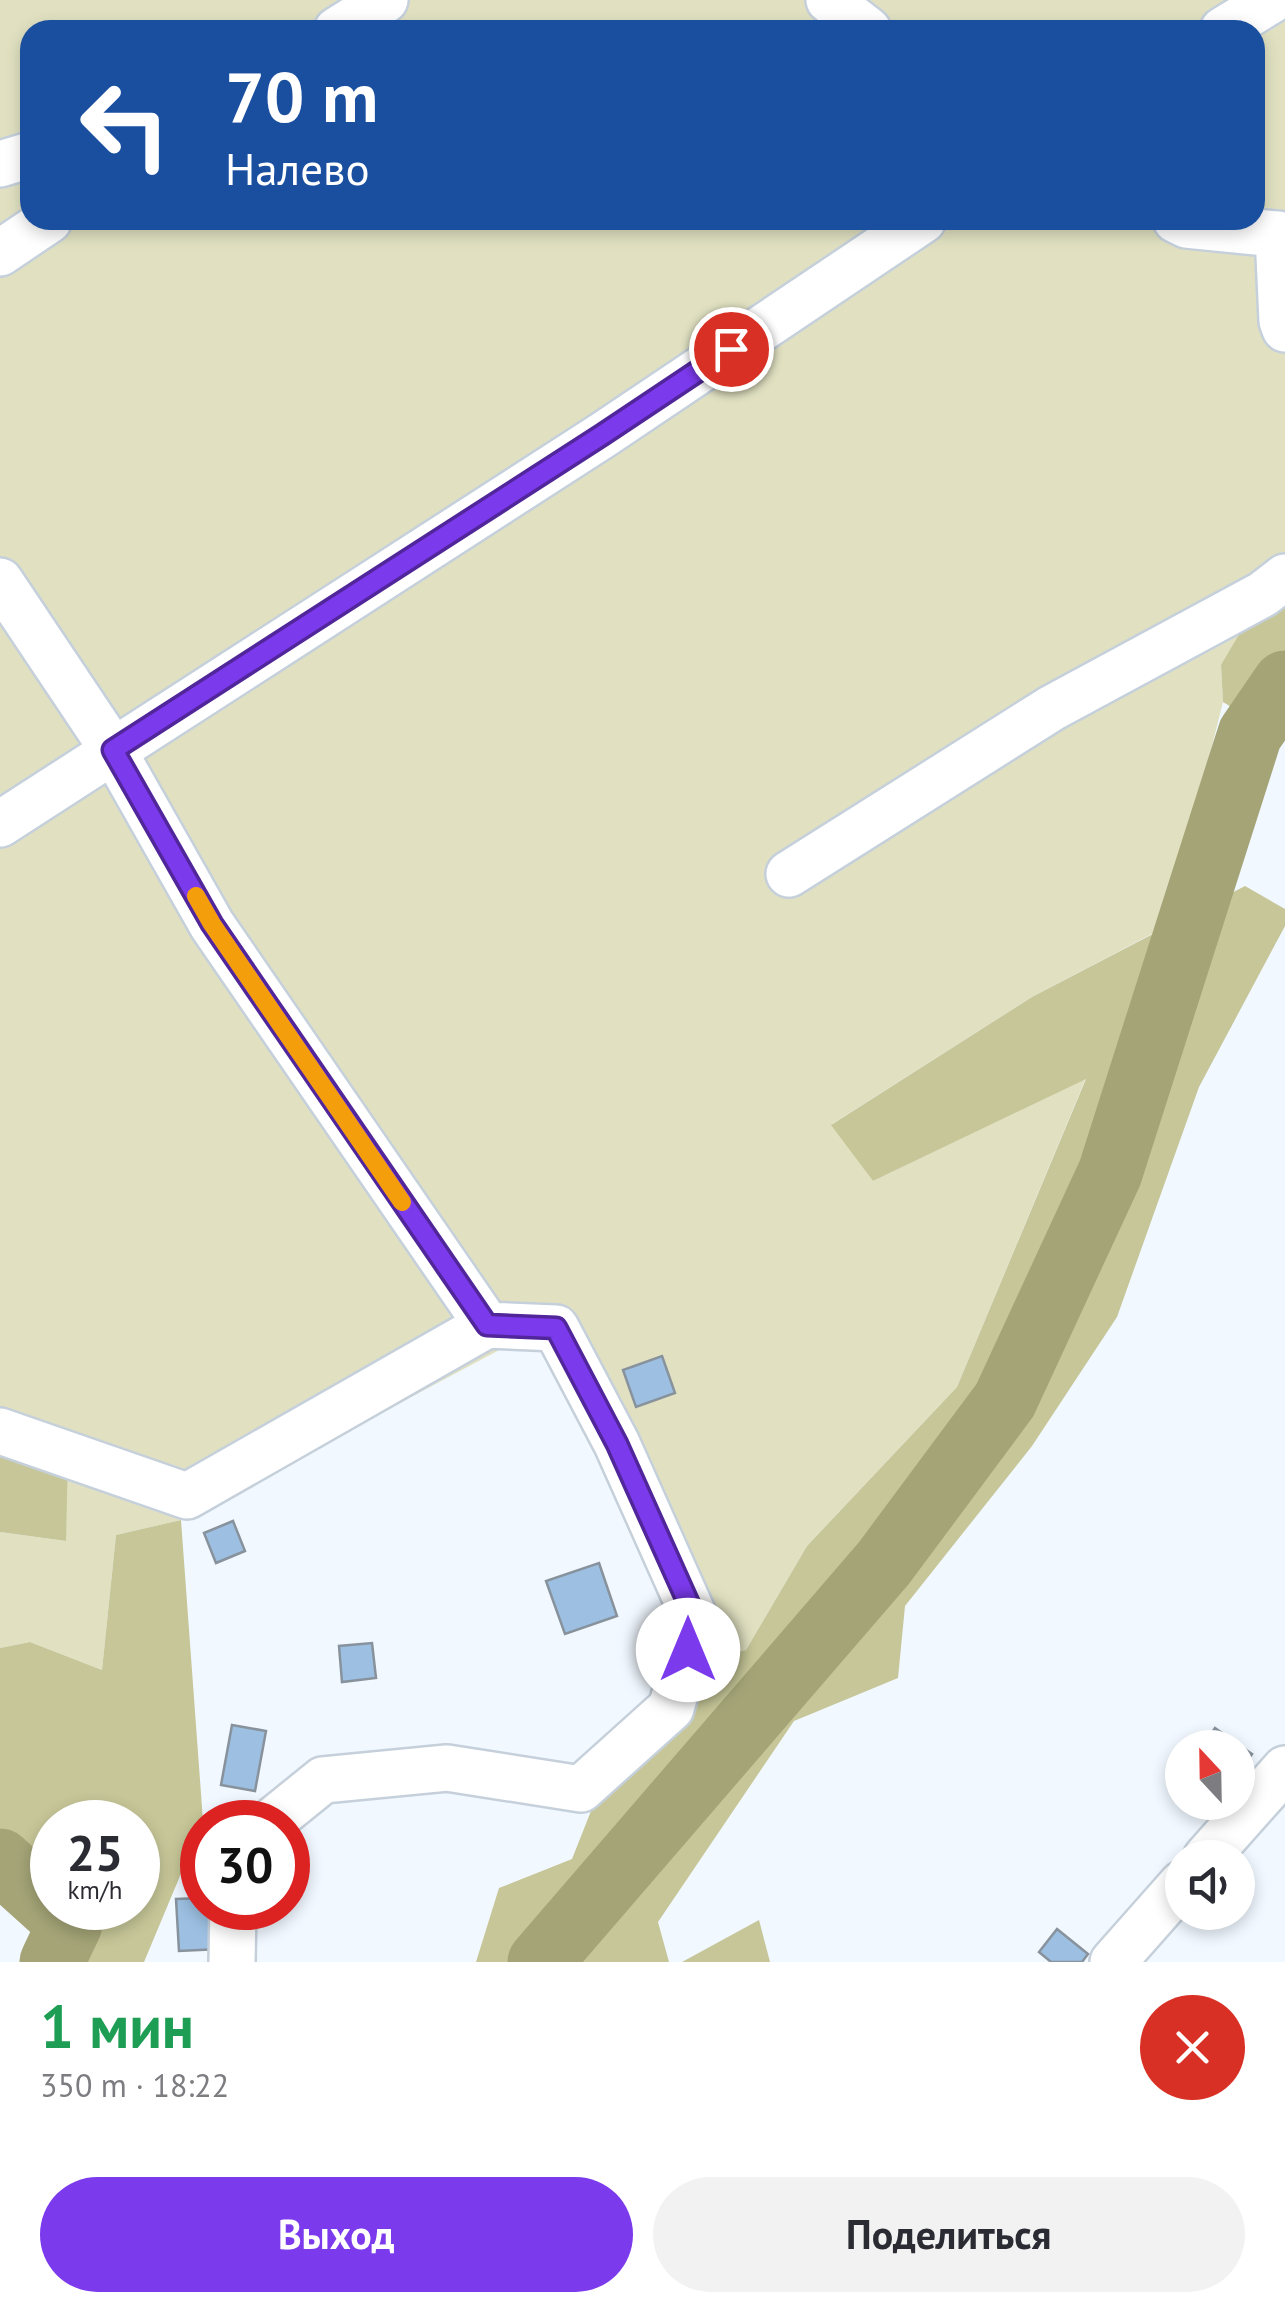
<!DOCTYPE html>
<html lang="ru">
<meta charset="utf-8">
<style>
:root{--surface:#fff;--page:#f2f2f3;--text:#2b2b33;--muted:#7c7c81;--accent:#7c3aed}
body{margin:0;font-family:"PT Sans",sans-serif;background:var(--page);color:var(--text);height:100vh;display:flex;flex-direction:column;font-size:38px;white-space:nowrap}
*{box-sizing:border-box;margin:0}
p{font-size:32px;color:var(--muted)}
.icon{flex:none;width:55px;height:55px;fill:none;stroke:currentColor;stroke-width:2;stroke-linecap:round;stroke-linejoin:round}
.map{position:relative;height:1962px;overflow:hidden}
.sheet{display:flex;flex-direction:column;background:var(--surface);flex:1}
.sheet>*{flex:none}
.hud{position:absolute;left:20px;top:20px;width:1245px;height:210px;border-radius:30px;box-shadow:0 5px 15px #0003;background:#1a4fa0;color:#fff;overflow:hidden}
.needle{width:65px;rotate:338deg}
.buttons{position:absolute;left:1165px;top:1730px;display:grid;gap:20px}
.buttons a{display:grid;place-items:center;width:90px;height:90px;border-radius:50%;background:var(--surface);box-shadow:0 5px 15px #0003;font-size:50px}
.speed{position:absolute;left:30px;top:1800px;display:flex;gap:20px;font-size:50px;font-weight:700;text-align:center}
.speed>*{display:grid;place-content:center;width:130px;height:130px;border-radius:50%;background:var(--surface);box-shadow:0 5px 15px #0003;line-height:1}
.speed small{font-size:25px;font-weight:400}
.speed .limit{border:15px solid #d22;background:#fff;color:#111}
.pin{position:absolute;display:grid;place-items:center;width:85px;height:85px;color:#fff;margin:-42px;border:5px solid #fff;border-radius:50%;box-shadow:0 2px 10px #0007}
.me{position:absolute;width:110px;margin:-55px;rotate:0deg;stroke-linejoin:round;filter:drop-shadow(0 0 8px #0008)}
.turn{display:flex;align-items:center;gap:35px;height:210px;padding:0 40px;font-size:45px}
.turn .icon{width:130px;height:130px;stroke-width:2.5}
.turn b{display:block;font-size:70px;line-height:85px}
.round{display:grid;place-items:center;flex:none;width:105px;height:105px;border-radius:52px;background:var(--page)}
.summary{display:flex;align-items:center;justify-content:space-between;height:170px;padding:0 40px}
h1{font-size:60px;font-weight:800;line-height:75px;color:#1e9e55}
.primary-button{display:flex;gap:20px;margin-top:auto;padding:20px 40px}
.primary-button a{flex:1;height:115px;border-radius:60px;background:var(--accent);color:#fff;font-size:40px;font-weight:800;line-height:115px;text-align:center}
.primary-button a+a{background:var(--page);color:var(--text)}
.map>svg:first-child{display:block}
</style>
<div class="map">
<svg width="1285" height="1962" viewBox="0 0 1285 1962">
<rect width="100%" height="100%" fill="#f1f8ff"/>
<!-- green -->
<path fill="#e1e1c2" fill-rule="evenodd" d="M0,0h1285v587l-64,78 2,37 -56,224 -135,71 -200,127 41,57 213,-103 -129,309 -150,159 -61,104 -50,10 -139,-341 -376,201 -65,15 -14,135 -72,-28 -30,6v-116l66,9 -66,-102zM30,30h1225v190h-1225z"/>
<!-- forest -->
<path fill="#c6c698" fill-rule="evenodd" d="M1285,587v153l-62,-38 -2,-37 39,-66z
M1245,886l40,23v17l-86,161 -82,230 -85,129 -127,160 -7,72 -104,43 -136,201 11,40h-193l23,-74 73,-29 38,-96 86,-103 50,-10 61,-104 150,-159 129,-308 -213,102 -42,-56 201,-128z
M0,1439l68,16 -2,86 -66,-9z
M181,1520l22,301 -59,141h-86l11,-38 -69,-29v-247l30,-6 72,28 14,-135zM52,1822h86v86h-86z
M759,1920l11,42h-88z"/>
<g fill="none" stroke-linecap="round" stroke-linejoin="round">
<!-- river -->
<path stroke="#a4a477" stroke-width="65" d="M0,1861l70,63 -18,38
M540,1962l344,-399 121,-163 105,-227 140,-439 35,-51"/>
</g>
<!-- building -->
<path fill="#9dc0e2" stroke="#87929c" stroke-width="2.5" d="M662,1356l13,37 -39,14 -13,-37z
M233,1521l12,30 -29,12 -12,-30z
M599,1563l18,53 -52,18 -19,-53z
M372,1643l4,35 -34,4 -3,-36z
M232,1725l34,6 -11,60 -34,-6z
M1215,1728l37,26 -14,20v-26h-36z
M202,1898v10h16l2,41 -41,2 -3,-52z
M1057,1929l31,25 -6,8h-31l-12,-10z"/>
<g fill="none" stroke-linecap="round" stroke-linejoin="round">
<!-- minor casing -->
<g stroke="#c5d0db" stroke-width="50">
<path id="minor" d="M829,0l39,30
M337,30l48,-30
M1223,30l49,-30
M0,164l30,-9
M1176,220l10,5 99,10
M1278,234l4,87 3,8
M0,253l49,-33
M0,581l113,169 99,175 275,400 -300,171 -187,-65
M0,824l603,-389 320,-215
M789,874l263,-166 211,-114 22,-17
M271,1822l52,-42 124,-12 134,21 90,-81 25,-87 -79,-177 -61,-116 -69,-3
M1206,1858l79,-89
M232,1962l1,-54
M1113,1962l69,-78"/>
</g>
<!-- minor -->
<use href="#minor" stroke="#fff" stroke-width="45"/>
</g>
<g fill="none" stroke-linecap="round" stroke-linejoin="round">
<!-- route casing -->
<g stroke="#51269a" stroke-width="25">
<path id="route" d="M688,1650l8,-30 -79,-176 -61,-116 -69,-3 -275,-401 -99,-174 489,-315 129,-86"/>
</g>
<!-- route -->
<use href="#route" stroke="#7c3aed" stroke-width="18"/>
<!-- slow -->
<path stroke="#f59e0b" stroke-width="18" d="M196,896l16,28 190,278"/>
</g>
</svg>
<div class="buttons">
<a><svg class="needle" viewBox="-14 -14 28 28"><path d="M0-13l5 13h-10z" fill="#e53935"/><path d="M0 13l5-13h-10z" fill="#7c7c81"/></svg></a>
<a><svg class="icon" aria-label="sound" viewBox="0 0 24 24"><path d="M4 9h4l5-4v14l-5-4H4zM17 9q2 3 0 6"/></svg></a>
</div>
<div class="speed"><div>25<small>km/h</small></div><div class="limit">30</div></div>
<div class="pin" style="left:731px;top:349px;background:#d93025"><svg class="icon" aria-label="arrive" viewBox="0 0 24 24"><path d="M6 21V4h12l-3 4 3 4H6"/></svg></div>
<svg class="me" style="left:688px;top:1650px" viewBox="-20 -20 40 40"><circle r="19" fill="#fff"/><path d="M0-13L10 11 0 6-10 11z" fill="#7c3aed"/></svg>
<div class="hud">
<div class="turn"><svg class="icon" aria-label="left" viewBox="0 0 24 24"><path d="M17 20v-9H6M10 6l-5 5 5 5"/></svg><div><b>70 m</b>Налево</div></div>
</div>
</div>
<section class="sheet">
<div class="summary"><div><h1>1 мин</h1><p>350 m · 18:22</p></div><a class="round" style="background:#d93025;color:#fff"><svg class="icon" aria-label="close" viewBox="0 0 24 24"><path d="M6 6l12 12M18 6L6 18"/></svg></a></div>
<div class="primary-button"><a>Выход</a><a>Поделиться</a></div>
</section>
